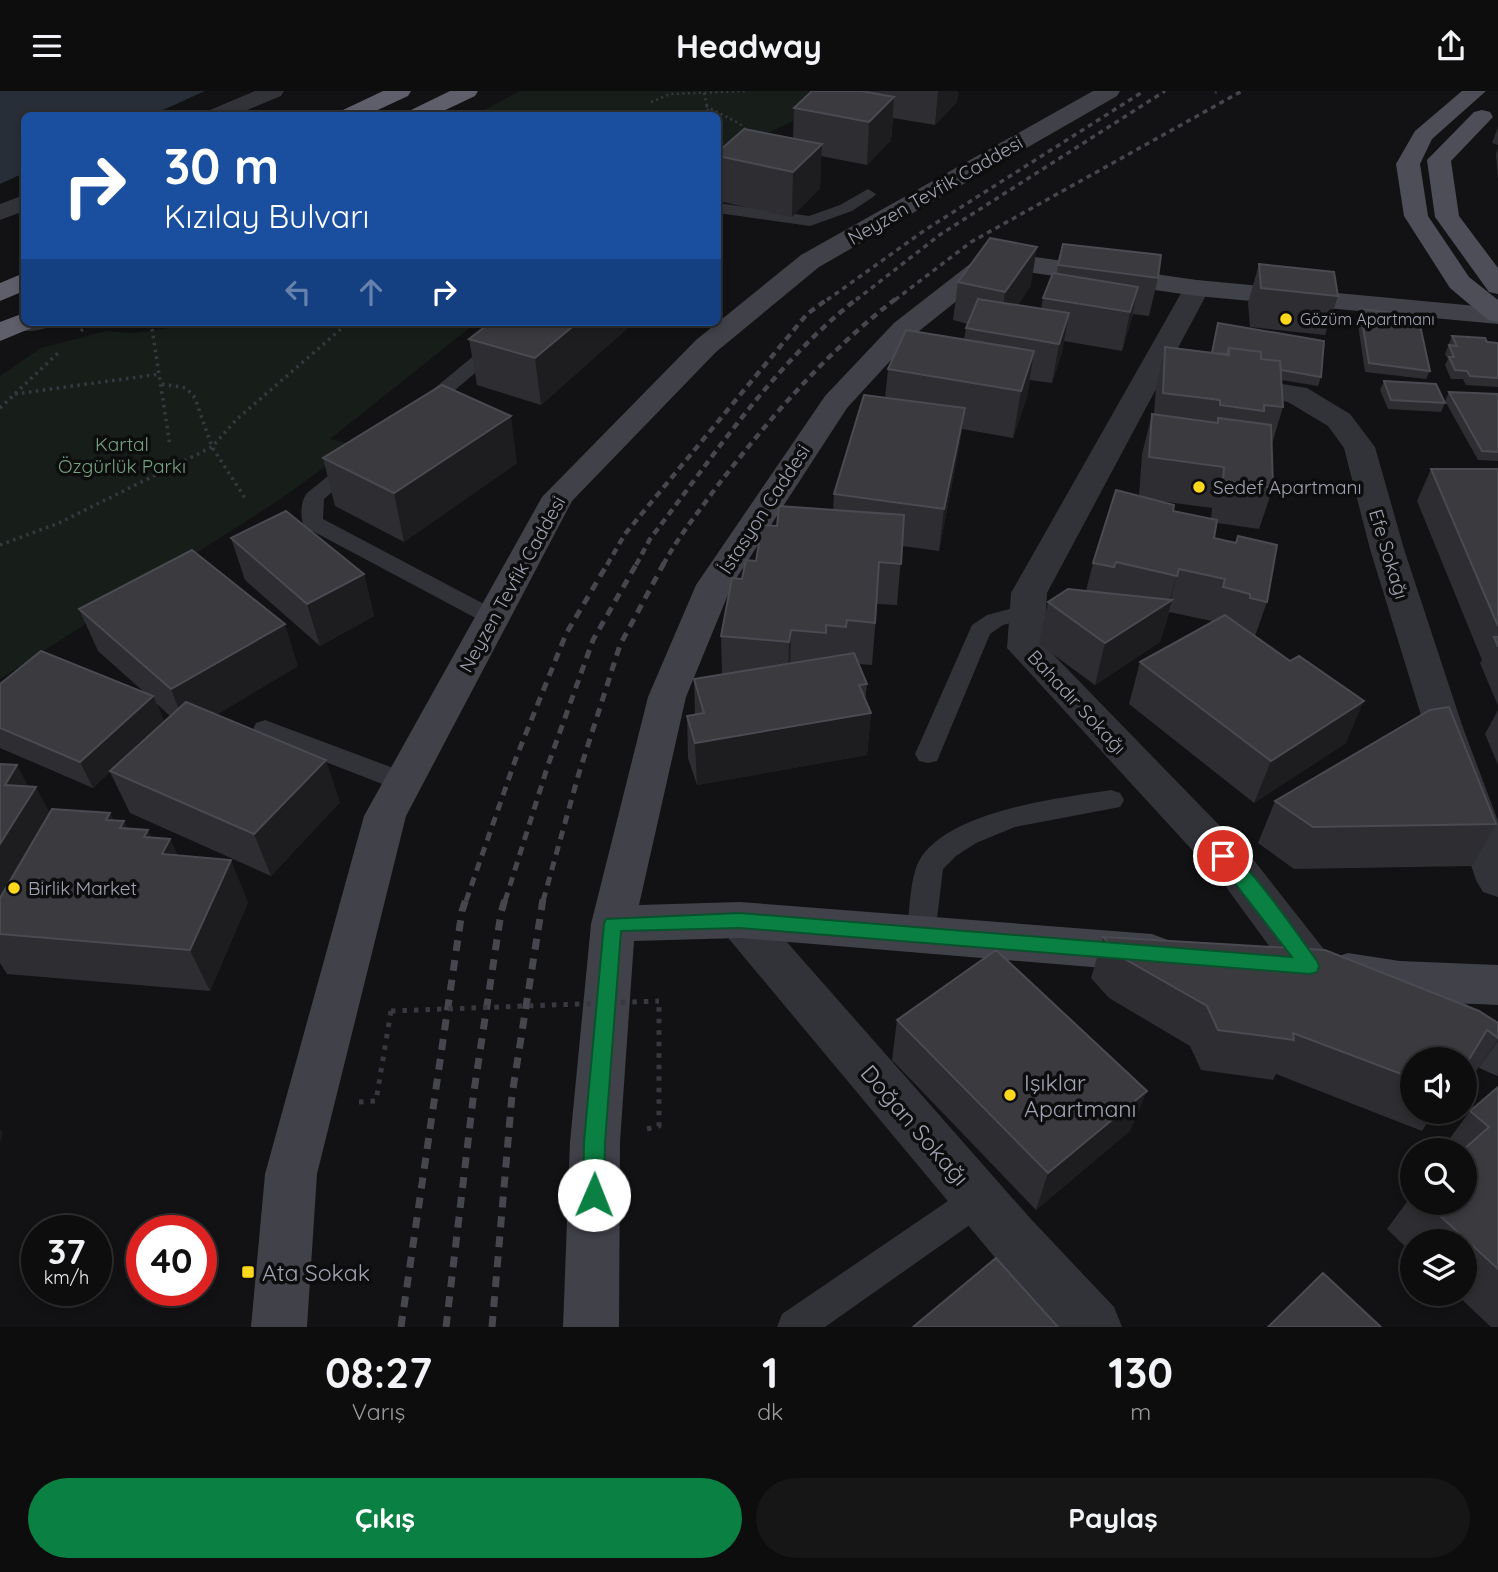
<!DOCTYPE html>
<html lang="tr">
<meta charset="utf-8">
<style>
:root{--surface:#0e0d0e;--page:#171617;--text:#f1f3f6;--muted:#9b9c9e;--line:#2e2d2e;--accent:#0b8043}
body{margin:0;font-family:Quicksand,sans-serif;background:var(--page);color:var(--text);height:100vh;display:flex;flex-direction:column;font-size:26px;white-space:nowrap}
*{box-sizing:border-box;margin:0}
p{font-size:23px;color:var(--muted)}
.icon{flex:none;width:38px;height:38px;fill:none;stroke:currentColor;stroke-width:2;stroke-linecap:round;stroke-linejoin:round}
.map{position:relative;height:1236px;overflow:hidden}
.panel{display:flex;flex-direction:column;background:var(--surface);flex:1}
.panel>*{flex:none}
.top-card{position:absolute;left:21px;top:21px;width:700px;height:214px;border-radius:10px;box-shadow:0 4px 10px #0003,0 0 0 2px var(--line);background:#1a4fa0;color:#fff;overflow:hidden}
.fabs{position:absolute;left:1400px;top:956px;display:grid;gap:14px}
.fabs a{display:grid;place-items:center;width:77px;height:77px;border-radius:50%;background:var(--surface);box-shadow:0 4px 10px #0003,0 0 0 2px var(--line);font-size:35px}
.speed{position:absolute;left:21px;top:1124px;display:flex;gap:14px;font-size:35px;font-weight:700;text-align:center}
.speed>*{display:grid;place-content:center;width:91px;height:91px;border-radius:50%;background:var(--surface);box-shadow:0 4px 10px #0003,0 0 0 2px var(--line);line-height:1}
.speed small{font-size:18px;font-weight:400}
.speed .limit{border:10px solid #d22;background:#fff;color:#111}
.pin{position:absolute;display:grid;place-items:center;width:60px;height:60px;color:#fff;margin:-30px;border:4px solid #fff;border-radius:50%;box-shadow:0 2px 7px #0007}
.me{position:absolute;width:77px;margin:-38px;rotate:1deg;stroke-linejoin:round;filter:drop-shadow(0 0 5px #0008)}
.turn{display:flex;align-items:center;gap:24px;height:147px;padding:0 28px;font-size:32px}
.turn .icon{width:91px;height:91px;stroke-width:2.5}
.turn b{display:block;font-size:49px;line-height:60px}
.lanes{display:flex;align-items:center;height:66px;padding:0 28px;background:#0003;justify-content:center;gap:35px;direction:ltr}
.lanes .off{opacity:.35}
.eta{display:flex;justify-content:space-evenly;align-items:center;height:119px;text-align:center}
.eta b{font-size:42px;font-weight:700;line-height:49px}
.action{display:flex;gap:14px;margin-top:auto;padding:14px 28px}
.action a{flex:1;height:80px;border-radius:42px;background:var(--accent);color:#fff;font-size:28px;font-weight:700;line-height:80px;text-align:center}
.action a+a{background:var(--page);color:var(--text)}
header{display:flex;justify-content:space-between;align-items:center;height:91px;padding:0 28px;background:var(--surface);font-size:32px;font-weight:700}
.map>svg:first-child{display:block}
</style>
<header><svg class="icon" aria-label="menu" viewBox="0 0 24 24"><path d="M4 6h16M4 12h16M4 18h16"/></svg>Headway<svg class="icon" aria-label="share" viewBox="0 0 24 24"><path d="M12 15V3M7 8l5-5 5 5M5 13v7h14v-7"/></svg></header>
<div class="map">
<svg width="1498" height="1236" viewBox="0 0 1498 1236">
<rect width="100%" height="100%" fill="#121113"/>
<!-- green -->
<path fill="#171e1a" d="M520,0h336l-138,66v-42h-243z
M191,231h286l-147,117 25,6 -73,53 -282,181v-303l41,-28 65,-17 28,2 48,-7z"/>
<!-- water -->
<path fill="#272e38" d="M0,0h205l-53,24h-128v58l-24,11z"/>
<g fill="none" stroke-linecap="round" stroke-linejoin="round">
<!-- path-far2 -->
<path stroke="#383940" stroke-width="2.5" stroke-dasharray="2 3.5" stroke-linecap="butt" d="M704,2l5,22
M1215,2l3,-2
M651,11l19,-8 76,-3
M706,15l34,18 7,7"/>
<!-- path-far1 -->
<path stroke="#383940" stroke-width="3.5" stroke-dasharray="2.5 4.5" stroke-linecap="butt" d="M151,231l19,124
M81,240l10,-9
M162,293l24,4 9,10 17,49 35,54
M15,303l145,-20
M0,317l59,-56
M0,454l59,-22 153,-76 24,-27 113,-98"/>
<!-- path -->
<path stroke="#383940" stroke-width="5" stroke-dasharray="4.5 7" stroke-linecap="butt" d="M359,1011l17,-1 15,-90
M647,1038l12,-3v-125"/>
<!-- lane -->
<path fill="#323239" fill-rule="evenodd" d="M868,98l8,5 -3,3 -21,14 -42,15 -92,-13v-10l91,13 31,-11z
M24,229v2h34c-9,9 -43,13 -52,4l3,-4z
M515,231h20l-107,91h-14l-3,-4 3,-4z
M355,367l7,2 3,4 -41,35 -1,20 178,94 3,5 -3,5 -8,3 -8,-3 -180,-96c-6,-8 -4,-27 2,-34l41,-33z
M1028,513l8,2 3,5 -3,5 -33,9 -13,9 -53,127 -9,2 -9,-2 -4,-7 57,-129 15,-10z
M265,629l147,55 4,7 -4,7 -9,3 -147,-57 -3,-6 3,-6z
M1111,699l9,3 4,7 -4,7 -105,20 -39,16 -20,13 -13,13 -8,66 -4,8 -10,4 -10,-4 -4,-8c2,-19 3,-58 12,-74 28,-50 140,-63 192,-71z
M979,1092l12,5 5,11 -5,11 -166,117h-48l5,-13 185,-126z"/>
<!-- street -->
<path fill="#323239" fill-rule="evenodd" d="M255,0h29l-3,5 -46,19h-28l3,-5z
M24,104v16l-24,9v-16z
M1197,189l9,2 4,6 -163,305 -3,52 212,218 70,89 7,14 -7,14 -16,5 -16,-5 -68,-93 -219,-239 4,-55 173,-305 4,-6z
M1232,285l75,12 43,26 25,33 29,102 58,176 36,96v76l-15,-5 -7,-12 -52,-155 -54,-176 -26,-101 -16,-22 -40,-24 -66,-11 -5,-6 5,-6z
M740,811l16,5 274,311 84,89 8,20h-65l-65,-73 -268,-321 -6,-13 6,-13z
M1449,907l17,6 32,23v49c-27,-10 -60,-32 -73,-58l7,-14z"/>
<!-- secondary -->
<path fill="#404149" fill-rule="evenodd" d="M1093,0h27l-3,5 -298,171 -103,85 -144,149 -166,315 -89,358 -10,153h-56l14,-153 99,-358 178,-319 154,-157 105,-85z
M993,160l204,29 301,28v16l-301,-28 -199,-28 -84,67 -67,73 -115,177 -46,112 -47,208 101,-3 412,32 16,6 7,13 -7,13 -16,6 -412,-34 -106,3 -14,201 -1,185h-56l7,-185 21,-218 57,-227 48,-112 129,-189 69,-73 90,-70z
M1348,862l52,8 98,4v40c-55,-3 -114,-1 -166,-19l-7,-14 7,-14z"/>
<!-- primary -->
<path fill="#4e4e58" fill-rule="evenodd" d="M1462,0h24l-54,48 -12,25 8,52 41,61 29,23v22l-10,-2 -38,-32 -46,-72 -8,-52 19,-33z
M1482,19l8,2 3,5 -42,44 8,55 39,52v26l-9,-2 -54,-75 -8,-57 47,-48z"/>
<!-- highway -->
<path fill="#5e5f6a" fill-rule="evenodd" d="M383,0h28l-3,5 -41,19h-27l3,-5z
M450,0h28l-3,5 -40,19h-27l3,-5z
M24,182v18l-24,10v-18z
M24,222v9h13l-3,5 -34,14v-19z"/>
<!-- rail-far3 -->
<path stroke="#45464e" stroke-width="3.5" stroke-dasharray="5 4.5" stroke-linecap="butt" d="M827,209l98,-70 219,-139
M856,209l85,-66 224,-143
M895,209l76,-58 271,-151"/>
<!-- rail-far2 -->
<path stroke="#45464e" stroke-width="4.5" stroke-dasharray="7 5" stroke-linecap="butt" d="M607,474l18,-31 182,-220 22,-16
M636,474l14,-26c64,-83 124,-176 208,-241
M663,474c15,-28 34,-51 52,-76 53,-69 112,-138 182,-191"/>
<!-- rail-far1 -->
<path stroke="#45464e" stroke-width="5" stroke-dasharray="9 7" stroke-linecap="butt" d="M466,810l50,-143 50,-124 42,-71
M505,810l43,-136 45,-125 44,-77
M543,810l36,-128 41,-128 44,-82"/>
<!-- rail -->
<path stroke="#45464e" stroke-width="7" stroke-dasharray="11 9" stroke-linecap="butt" d="M401,1236l61,-416 4,-12
M446,1236l28,-236 27,-178 4,-14
M492,1236l20,-232 31,-196"/>
<!-- path-bridge -->
<path stroke="#383940" stroke-width="5" stroke-dasharray="4.5 7" stroke-linecap="butt" d="M391,920l268,-10"/>
</g>
<!-- wall -->
<path fill="#2e2d31" fill-rule="evenodd" d="M864,0h94l-1,11 -22,23 -42,-7 -2,22 -24,25 -46,-9 -1,32 -28,29 -74,-16v-49l75,-14 1,-30z
M1498,36v18l-6,-2z
M1498,57v32l-2,-26z
M1259,173l79,32 -13,39 -75,-8 -2,-24z
M1058,174l100,13 -9,38 -16,-2 -11,37 -58,-10 -2,11 -10,31 -22,-3 -3,17 -14,41 -51,-9 -3,19 -20,103 -37,-5 -5,59 -20,-1 -5,61 -14,-1 9,20 -2,16 6,13 -4,42 -170,30 -9,-27 -1,-42 8,-2 -1,-35 28,-4 -1,-39 21,-57 14,-18 21,-35 56,-16 1,-16 51,-96 3,-29 76,-30 2,-11 2,-4 -15,-4 5,-38 73,3 -13,20 23,4 2,-11 14,-24z
M1360,218l70,62 -4,8 -61,-7 -8,-54z
M491,231h139v4l-89,79 -64,-20 -8,-46z
M1218,232l103,54 -3,9 -37,-6 2,27 -11,37 1,44 -14,41 -42,-6 -3,15 53,64 -12,34 91,107 -92,60 -125,-99 11,-42 72,-41 -43,-9 -9,30 -65,43 -56,-41 9,-42 38,-11 7,-28 46,-67 3,-42 10,-40h2l2,-27 9,-40 46,6zM1160,410l52,7 -1,11 -38,-8z
M1452,245l46,7v44l-32,-2 -3,-6h-12l-6,-14 3,-6 -3,-5z
M1384,290l61,22 -4,9 -53,-3 -8,-19z
M1449,301l49,2v67l-20,-1 -33,-59z
M323,367l194,5 -113,79 -69,-36z
M1431,378h67v237l-18,-43 2,-3 -65,-159z
M231,447l133,36 10,42 -54,30 -75,-66z
M79,518l219,57 -82,49 124,87 -69,74 -141,-63 -20,-41 -17,16 -93,-40v-64l144,8 -46,-41zM157,613l13,12 -6,5z
M1498,619v55l-13,-31z
M0,673l28,23 22,26h60l3,7 15,8 24,10 18,1 8,17 70,46 -38,89 -203,-17 -7,-11v-65l36,-62 -36,60z
M1275,710l221,23 -24,42 -178,3 -36,-26z
M1103,846l395,86v18l-27,37 -6,-5v-14h-53v52h23l-13,20 -146,-57 -3,6 -72,-10 -11,-24 -81,-48 -18,-20z
M897,929l234,110 -95,80 -144,-150z
M1498,996v240h-7l-36,-34h10v-52h-53v12l-25,-24 25,-34v7h53v-52l-23,-1 28,-38z"/>
<!-- shaded-wall -->
<path fill="#1d1c1f" d="M938,0h20l-1,11 -22,23z
M894,6l-3,43 -24,25 2,-43z
M822,53l-2,44 -28,29 1,-45z
M1037,156l-6,38 -31,46 5,-39z
M1138,196l-8,39 -8,25 8,-39z
M1069,222l-7,39 -10,31 7,-39z
M578,231h52v4l-89,79 -6,-47z
M1034,260l-7,46 -14,41 8,-47z
M965,317l-6,40 -20,103 5,-42z
M511,325l6,47 -113,79 -10,-49z
M1179,478l-9,33 2,-2 -12,42 -65,43 10,-42 64,-41z
M364,483l10,42 -54,30 -13,-42z
M285,533l13,42 -110,66 -17,-43z
M791,539l-1,43 -2,11 1,-42z
M153,605l12,26 -55,49v1l-17,16 -13,-26z
M1364,610l-18,42 -92,60 17,-42z
M871,622l-4,42 -170,30 -2,-42z
M326,669l14,42 -69,74 -17,-42z
M17,674l14,26 -26,-6z
M36,696l14,26 -50,83v-52z
M110,722l21,42 -25,-35z
M124,730l21,42 -25,-35z
M148,739l20,42 -24,-35z
M170,748l19,42 -27,-27z
M231,769l17,42 -38,89 -20,-41z
M1498,949v1l-27,37z
M1147,1000l-16,39 -95,80 12,-37z
M0,1038l3,4 -3,10z"/>
<!-- building -->
<path fill="#3a3a3f" stroke="#4a4a52" stroke-width="2" d="M812,0h49l33,6 -25,25 -75,-14z
M744,38l78,15 -29,28 -75,-16v-4z
M990,147l47,9 -32,45 -47,-10z
M1063,153l98,11 -3,23 -100,-13z
M1259,173l75,8 4,24 -77,-8z
M1053,182l85,14 -8,25 -87,-14z
M978,208l91,14 -10,31 -93,-16z
M1360,218l58,7 12,55 -61,-8z
M491,231h87l-43,36 -66,-19z
M1218,232l106,18 -3,36 -40,-7 -1,-9 -19,-2v-7l-32,-4 -2,6 -15,-1z
M906,239l128,21 -13,40 -133,-22z
M1452,245l33,2 2,4 11,1v35l-28,-2 -3,-5 -12,-1 -6,-13h5l-5,-12 8,1z
M1165,256l64,8v-7l32,4v7l19,2 3,46 -19,-2v6l-44,-6v-5l-57,-7z
M1384,290l52,3 9,19 -54,-3z
M442,294l69,31 -117,77 -71,-35z
M1449,301l49,2v58l-16,-1z
M864,304l101,13 -21,101 -110,-15z
M1152,323l66,9v-5l53,7 2,63 -50,-7 1,-14 -75,-10z
M1431,378h67v157z
M1116,399l58,15 -1,6 44,9 -3,18 22,5 2,-7 39,9 -10,57 -17,-4v-4l-27,-7 2,-8 -46,-10 -2,7 -61,-14 -2,5 -21,-4z
M779,415l125,9 -3,49 -22,-2 -4,61 -28,-3 -1,7 -20,-2v8l-35,-3 -2,12 -68,-6 11,-58 10,1 4,-19 10,1 6,-36 15,1z
M286,420l78,63 -57,30 -76,-66z
M192,459l93,74 -114,65 -92,-80z
M1068,498l104,11 -67,43 -57,-41z
M1225,524l65,46 9,-5 65,45 -93,60 -131,-99z
M1494,546h4v10z
M41,560l112,45 -73,66 -80,-34v-44z
M854,562l13,31 -8,1 12,28 -176,30 -8,-27 17,-3 -10,-34z
M186,611l140,58 -72,74 -144,-63z
M1449,616l47,117 -183,3 -38,-26 155,-91z
M0,673l17,1 -12,20 31,2 -36,57z
M52,718l58,4 -4,7 18,1 -4,7 28,2 -4,7 26,2 -8,15 69,6 -41,90 -190,-16v-36z
M1103,846l222,13 154,61 19,12v15l-11,-8 -22,36v-7h-53v19l-119,-45 1,7 -76,-10 -11,-24 -84,-48z
M996,859l151,141 -99,82 -151,-153z
M1498,996v182l-73,-67h40v-52h-2l26,-23 -19,-16z
M996,1167l62,69h-145z
M1323,1182l58,54h-113z"/>
<!-- route -->
<path fill="#0b8043" stroke="#07532c" stroke-width="2" d="M1223,758c22,7 77,89 94,112l2,5 -2,6 -7,2 -570,-46 -119,3 -16,211 -1,53 -3,7 -7,3 -8,-3 -3,-7 1,-53 20,-218 2,-5 134,-6 552,44 -78,-101 2,-5z"/>
<!-- markers -->
<g fill="#ffd81e" stroke="#0d0d0e" stroke-width="2.5">
<circle cx="1286" cy="228" r="7"/>
<circle cx="1199" cy="396" r="7"/>
<circle cx="14" cy="797" r="7"/>
<circle cx="1010" cy="1004" r="7"/>
<rect x="241" y="1174" width="14" height="14" rx="3.5"/>
</g>
<g text-anchor="middle" dominant-baseline="central" stroke-width="7" stroke-linejoin="round" paint-order="stroke">
<!-- far-poi labels -->
<g font-size="16" fill="#a1a4b5" stroke="#0d0d0e" text-anchor="start">
<text x="1300" y="228">Gözüm Apartmanı</text>
</g>
<!-- street labels -->
<g font-size="19" fill="#a1a4b5" stroke="#0d0d0e">
<text transform="translate(935 99) rotate(-30)">Neyzen Tevfik Caddesi</text>
<text transform="translate(764 418) rotate(-57)">İstasyon Caddesi</text>
<text transform="translate(1389 463) rotate(73)">Efe Sokağı</text>
<text transform="translate(512 493) rotate(-61)">Neyzen Tevfik Caddesi</text>
<text transform="translate(1077 611) rotate(47)">Bahadır Sokağı</text>
</g>
<!-- park labels -->
<g font-size="19" fill="#76a280" stroke="#0d0d0e">
<text x="122" y="353">Kartal<tspan x="122" dy="22">Özgürlük Parkı</tspan></text>
</g>
<!-- poi labels -->
<g font-size="19" fill="#a1a4b5" stroke="#0d0d0e" text-anchor="start">
<text x="1213" y="396">Sedef Apartmanı</text>
<text x="28" y="797">Birlik Market</text>
</g>
<!-- near-poi labels -->
<g font-size="23" fill="#a1a4b5" stroke="#0d0d0e" text-anchor="start">
<text x="1024" y="991">Işıklar<tspan x="1024" dy="26">Apartmanı</tspan></text>
<text x="262" y="1181">Ata Sokak</text>
</g>
<!-- near-street labels -->
<g font-size="23" fill="#a1a4b5" stroke="#0d0d0e">
<text transform="translate(915 1034) rotate(49)">Doğan Sokağı</text>
</g>
</g>
</svg>
<div class="fabs">
<a><svg class="icon" aria-label="sound" viewBox="0 0 24 24"><path d="M4 9h4l5-4v14l-5-4H4zM17 9q2 3 0 6"/></svg></a>
<a><svg class="icon" aria-label="search" viewBox="0 0 24 24"><circle cx="10" cy="10" r="6"/><path d="M15 15l6 6"/></svg></a>
<a><svg class="icon" aria-label="layers" viewBox="0 0 24 24"><path d="M12 4l9 5-9 5-9-5zM3 14l9 5 9-5"/></svg></a>
</div>
<div class="speed"><div>37<small>km/h</small></div><div class="limit">40</div></div>
<div class="pin" style="left:1223px;top:765px;background:#d93025"><svg class="icon" aria-label="arrive" viewBox="0 0 24 24"><path d="M6 21V4h12l-3 4 3 4H6"/></svg></div>
<svg class="me" style="left:594px;top:1104px" viewBox="-20 -20 40 40"><circle r="19" fill="#fff"/><path d="M0-13L10 11 0 6-10 11z" fill="#0b8043"/></svg>
<div class="top-card">
<div class="turn"><svg class="icon" aria-label="right" viewBox="0 0 24 24"><path d="M7 20v-9h11M14 6l5 5-5 5"/></svg><div><b>30 m</b>Kızılay Bulvarı</div></div>
<div class="lanes"><svg class="icon off" aria-label="left" viewBox="0 0 24 24"><path d="M17 20v-9H6M10 6l-5 5 5 5"/></svg><svg class="icon off" aria-label="ahead" viewBox="0 0 24 24"><path d="M12 20V5M6 11l6-6 6 6"/></svg><svg class="icon" aria-label="right" viewBox="0 0 24 24"><path d="M7 20v-9h11M14 6l5 5-5 5"/></svg></div>
</div>
</div>
<section class="panel">
<div class="eta">
<div><b>08:27</b><p>Varış</p></div>
<div><b>1</b><p>dk</p></div>
<div><b>130</b><p>m</p></div>
</div>
<div class="action"><a>Çıkış</a><a>Paylaş</a></div>
</section>
